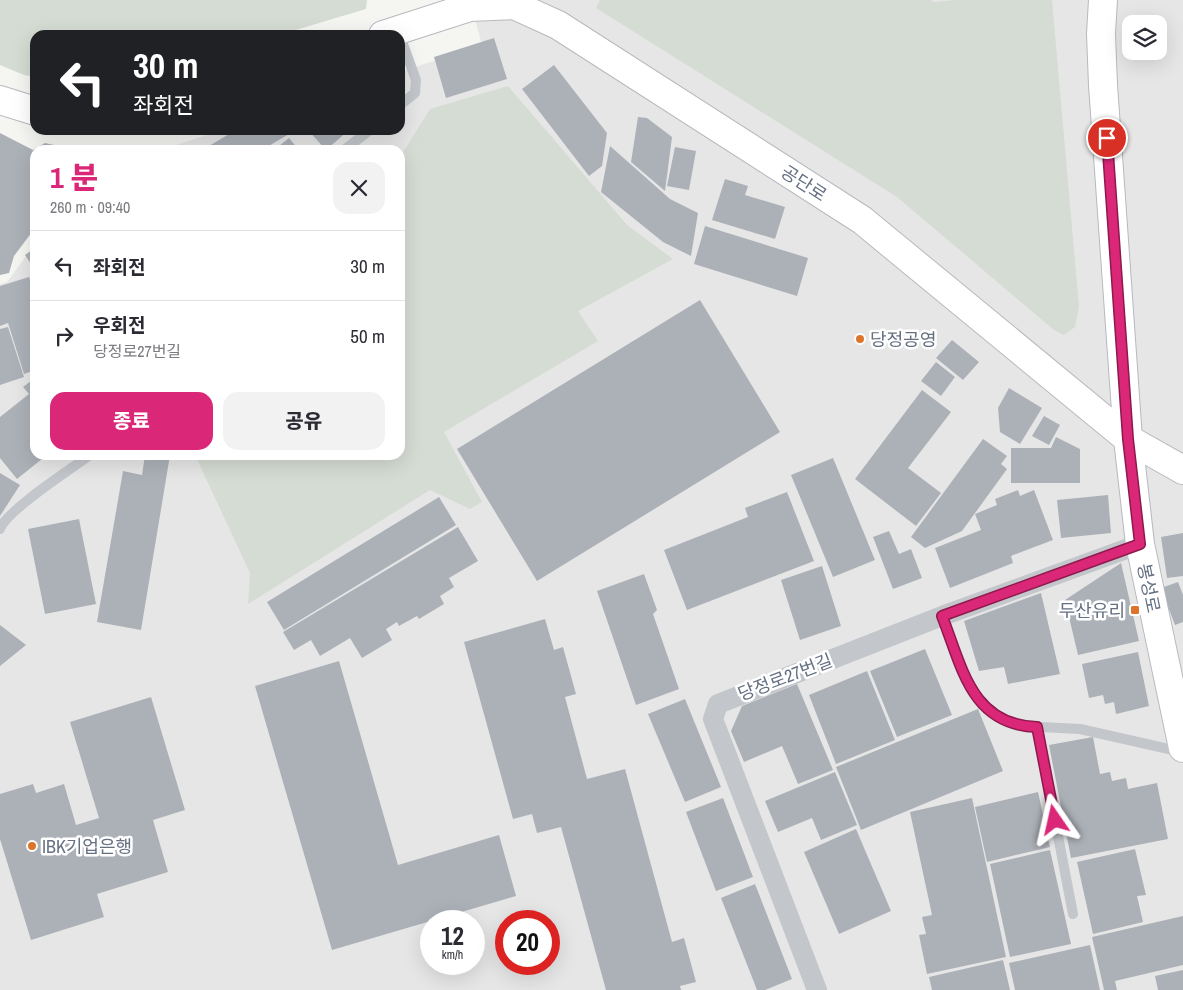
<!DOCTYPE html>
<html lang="ko">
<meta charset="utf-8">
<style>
:root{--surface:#fff;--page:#f2f2f3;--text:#2b2b33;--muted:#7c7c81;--line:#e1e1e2;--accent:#db2777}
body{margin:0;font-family:"Archivo Narrow","Noto Sans KR",sans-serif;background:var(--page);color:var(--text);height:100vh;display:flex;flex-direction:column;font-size:19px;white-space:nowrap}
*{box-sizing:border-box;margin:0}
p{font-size:16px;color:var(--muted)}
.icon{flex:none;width:28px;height:28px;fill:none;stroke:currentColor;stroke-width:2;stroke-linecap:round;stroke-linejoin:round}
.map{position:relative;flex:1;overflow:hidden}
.drawer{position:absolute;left:30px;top:145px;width:375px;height:315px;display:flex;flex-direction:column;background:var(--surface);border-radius:15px;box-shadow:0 5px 20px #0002}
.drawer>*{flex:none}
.top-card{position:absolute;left:30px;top:30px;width:375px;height:105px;border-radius:15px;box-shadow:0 5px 20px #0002;background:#202124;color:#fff;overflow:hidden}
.buttons{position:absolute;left:1122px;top:15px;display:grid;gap:10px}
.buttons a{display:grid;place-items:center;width:45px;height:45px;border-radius:10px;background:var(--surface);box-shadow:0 5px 20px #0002;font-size:25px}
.speed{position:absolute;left:420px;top:910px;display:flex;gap:10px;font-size:25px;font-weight:700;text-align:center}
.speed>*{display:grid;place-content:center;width:65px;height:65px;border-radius:50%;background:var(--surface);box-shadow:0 5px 20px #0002;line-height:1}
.speed small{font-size:12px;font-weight:400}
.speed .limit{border:8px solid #d22;background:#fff;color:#111}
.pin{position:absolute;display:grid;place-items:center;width:42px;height:42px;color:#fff;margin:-21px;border:2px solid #fff;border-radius:50%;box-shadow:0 1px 5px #0007}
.me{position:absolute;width:55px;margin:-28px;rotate:349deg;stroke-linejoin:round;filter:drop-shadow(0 0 4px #0008)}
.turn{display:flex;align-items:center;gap:18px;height:105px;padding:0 20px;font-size:22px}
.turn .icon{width:65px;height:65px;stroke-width:2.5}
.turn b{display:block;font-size:35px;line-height:42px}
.round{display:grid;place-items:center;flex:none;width:52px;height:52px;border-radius:15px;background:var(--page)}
.overview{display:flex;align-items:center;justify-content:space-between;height:85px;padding:0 20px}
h1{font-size:30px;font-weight:800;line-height:38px;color:var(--accent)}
.button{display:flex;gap:10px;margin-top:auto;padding:10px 20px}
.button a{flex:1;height:58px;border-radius:15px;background:var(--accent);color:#fff;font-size:20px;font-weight:800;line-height:58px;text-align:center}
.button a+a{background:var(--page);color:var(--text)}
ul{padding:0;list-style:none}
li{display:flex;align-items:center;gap:15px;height:70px;padding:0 20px;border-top:1px solid var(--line)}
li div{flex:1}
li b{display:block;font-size:19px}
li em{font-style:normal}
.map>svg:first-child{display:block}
</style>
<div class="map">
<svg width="1183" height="990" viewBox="0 0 1183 990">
<rect width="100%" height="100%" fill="#f5f6f2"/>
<!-- built -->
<path fill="#e6e6e6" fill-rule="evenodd" d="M470,0h713v990h-1183v-706l7,-2 28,-38v211h365v-305h-239l61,-20h178v-58l82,-27zM1131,24h28v27h-28zM431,921h43v43h-43zM506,921h43v43h-43z"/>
<!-- green -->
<path fill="#d5dcd3" d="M0,0h367l-1,9 -87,26h-244v42l-11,-2 -24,-10z
M600,0h331l3,2 21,-2h97l27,307 -4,20 -11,8 -10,-5 -157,-133 -301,-189z
M508,86l119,139 46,34 -95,52 20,30 -154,91 38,70 -12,7 -40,-19 -182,114 2,-31 -55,-118h205v-298l30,-48z"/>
<!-- building -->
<path fill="#acb1b8" d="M494,38l13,41 -61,19 -12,-41z
M554,65l53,68 -5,33 -13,10 -67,-87z
M638,117l9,1 25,19 -7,54 -34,-29z
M236,130h57l1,1 -32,19h-60z
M308,130h41l-23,20z
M0,133l33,17 12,-7 18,4 2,3h-30v78l-21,28 -5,17 -9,2z
M289,138l10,12h-25z
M610,146l60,53 28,14 -7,43 -28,-14 -62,-50z
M675,147l21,4 -7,39 -22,-4z
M725,179l23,7 -3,9 40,12 -10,32 -63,-19z
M705,226l103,32 -11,38 -103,-32z
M35,248v22l-10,-15z
M29,277l6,18v75l-11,4 -16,-51 -8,3v-40z
M700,300l80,132 -243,149 -80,-132z
M8,327l16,50 -24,8v-56z
M952,340l27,22 -16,18 -27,-22z
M936,362l19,15 -14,19 -20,-15z
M35,378v77h12l-30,24 -17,-21v-41l29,-23 -6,-7z
M1009,388l33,20 -22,36 -20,-12 -2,-24z
M922,390l29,22 -43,56 33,25 -25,33 -61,-47z
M1044,416l16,9 -11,20 -17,-9z
M1056,437l24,12v34h-69v-35h40z
M983,439l24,17 -6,8 6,5 -45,62 -37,17 -14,-11z
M145,455h25l-29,175 -44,-8 26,-151 19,4z
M833,458l42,102 -42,17 -42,-102z
M0,473l20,12 -20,31z
M1018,490l2,6 14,-6 19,50 -42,16 2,7 -63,25 -15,-40 46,-18 -6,-16 22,-9 -2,-6z
M787,492l27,69 -127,49 -23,-60 84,-33 -3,-9z
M1108,495l3,38 -50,5 -4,-38z
M439,497l17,28 -172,105 -17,-28z
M79,519l17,85 -51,10 -17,-85z
M458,527l20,34 -29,17 5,9 -14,9 4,8 -25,15 -2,-3 -18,10 -2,-4 -11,7 6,11 -30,18 -12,-20 -30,18 -9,-16 -17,10 -11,-18z
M889,531l10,23 12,-5 11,29 -29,11 -20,-52z
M1183,533v43l-16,2 -6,-41z
M1121,563l18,78 -61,14 -13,-55z
M822,566l19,60 -41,14 -19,-60z
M644,574l13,36 -4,4 26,75 -43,16 -39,-114z
M1178,582l5,13v27l-8,3 -14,-37z
M1041,593l19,81 -52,10 -4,-17 -25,4 -15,-50z
M545,619l9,31 9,-3 13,47 -11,3 22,82 38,-10 47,173 12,-4 12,44 -16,4 1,4h-75l-45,-163 -24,6 -5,-19 -19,5 -49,-177z
M0,625l26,20 -26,21z
M925,649l27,66 -55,22 -27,-66z
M1138,652l11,54 -33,8 -2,-12 -9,2 -2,-9 -14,3 -7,-34z
M339,661l59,204 101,-30 17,61 -184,54 -77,-264z
M867,671l28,69 -59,24 -27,-69z
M797,684l36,86 -35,14 -16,-38 -38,16 -13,-31 11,-25z
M151,697l34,113 -32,10 15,52 -71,22 7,23 -73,23 -31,-101v-45l33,-10 3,9 28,-9 12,41 23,-7 -29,-96z
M685,699l36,88 -36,15 -37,-88z
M978,709l25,62 -142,59 -25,-63z
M1093,737l7,37 10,-2 2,9 14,-3 2,11 29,-6 11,56 -97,19 -22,-113z
M835,772l22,53 -36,15 -9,-22 -34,14 -13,-31z
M1038,792l12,55 -63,15 -12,-55z
M723,798l30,79 -37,14 -30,-79z
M972,798l34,159 -79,17 -8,-39 7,-1 -4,-17 10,-2 -22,-103z
M856,829l35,82 -52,23 -35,-82z
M1135,849l11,46 -9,1 6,26 -50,12 -16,-72z
M1050,850l21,94 -61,13 -20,-93z
M755,884l37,95 -27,11h-8l-36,-92z
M1183,916v49l-68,16 2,9h-13l-12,-53z
M1090,945l10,45h-85l-6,-27z
M1003,960l7,30h-78l-3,-13z
M1183,970v20h-25l-3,-14z"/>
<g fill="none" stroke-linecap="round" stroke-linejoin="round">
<!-- secondary casing -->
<g stroke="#b6b9be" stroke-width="30">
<path id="secondary" d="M1103,0l-2,34 2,51 25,354 12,105 43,204
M383,35l87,-28 44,-2 44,20 304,195 266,219 55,31
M0,100l35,11"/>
</g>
<!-- lane -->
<path stroke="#c3c6ca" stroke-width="10" d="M400,36l16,44 -1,13 -15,12
M344,150l26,-20
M0,529c6,-18 71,-60 90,-74
M942,616l27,68 13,21 21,15 18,6 59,3 102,23
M1037,727l36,187"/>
<!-- street -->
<path stroke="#c3c6ca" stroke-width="20" d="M817,990l-104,-271 5,-15 224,-88 198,-72"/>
<!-- secondary -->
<use href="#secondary" stroke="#fff" stroke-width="28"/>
</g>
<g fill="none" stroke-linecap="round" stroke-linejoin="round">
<!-- route casing -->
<g stroke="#8e194d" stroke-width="12">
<path id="route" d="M1055,820l-18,-93c-66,-2 -75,-60 -95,-111l198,-72 -12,-105 -21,-301"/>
</g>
<!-- route -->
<use href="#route" stroke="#db2777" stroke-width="9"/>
</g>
<!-- markers -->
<g fill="#dd742b" stroke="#fff" stroke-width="2">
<circle cx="860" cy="339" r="5"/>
<rect x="1130" y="605" width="10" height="10" rx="2.5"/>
<circle cx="32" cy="846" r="5"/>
</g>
<g text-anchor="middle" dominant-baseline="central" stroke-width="5" stroke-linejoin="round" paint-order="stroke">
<!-- street labels -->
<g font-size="18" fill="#657082" stroke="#fff">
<text transform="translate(804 183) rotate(33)">공단로</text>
<text transform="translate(1149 588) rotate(78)">봉성로</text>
<text transform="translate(785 677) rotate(-21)">당정로27번길</text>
</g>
<!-- poi labels -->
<g font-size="18" fill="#657082" stroke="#fff" text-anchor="start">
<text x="870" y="339">당정공영</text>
<text x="1125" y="610" text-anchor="end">두산유리</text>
<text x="42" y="846">IBK기업은행</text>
</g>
</g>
</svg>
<div class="buttons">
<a><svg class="icon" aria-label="layers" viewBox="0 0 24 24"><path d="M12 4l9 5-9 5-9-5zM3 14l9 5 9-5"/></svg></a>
</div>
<div class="speed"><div>12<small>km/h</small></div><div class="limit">20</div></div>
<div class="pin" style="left:1107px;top:138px;background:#d93025"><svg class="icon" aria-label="arrive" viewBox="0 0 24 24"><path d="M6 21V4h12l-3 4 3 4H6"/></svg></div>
<svg class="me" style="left:1055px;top:820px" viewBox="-20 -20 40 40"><path d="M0-17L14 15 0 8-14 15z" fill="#db2777" stroke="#fff" stroke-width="4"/></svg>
<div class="top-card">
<div class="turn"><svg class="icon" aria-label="left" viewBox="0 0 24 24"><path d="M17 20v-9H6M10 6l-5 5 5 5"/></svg><div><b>30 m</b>좌회전</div></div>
</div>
<section class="drawer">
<div class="overview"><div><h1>1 분</h1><p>260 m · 09:40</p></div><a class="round"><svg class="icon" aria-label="close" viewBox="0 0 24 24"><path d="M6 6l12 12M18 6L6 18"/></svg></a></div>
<ul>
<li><svg class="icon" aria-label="left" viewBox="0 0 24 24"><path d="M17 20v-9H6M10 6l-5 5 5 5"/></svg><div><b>좌회전</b></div><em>30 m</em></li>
<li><svg class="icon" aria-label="right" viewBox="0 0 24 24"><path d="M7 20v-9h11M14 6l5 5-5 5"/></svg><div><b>우회전</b><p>당정로27번길</p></div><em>50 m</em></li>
</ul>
<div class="button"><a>종료</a><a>공유</a></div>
</section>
</div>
